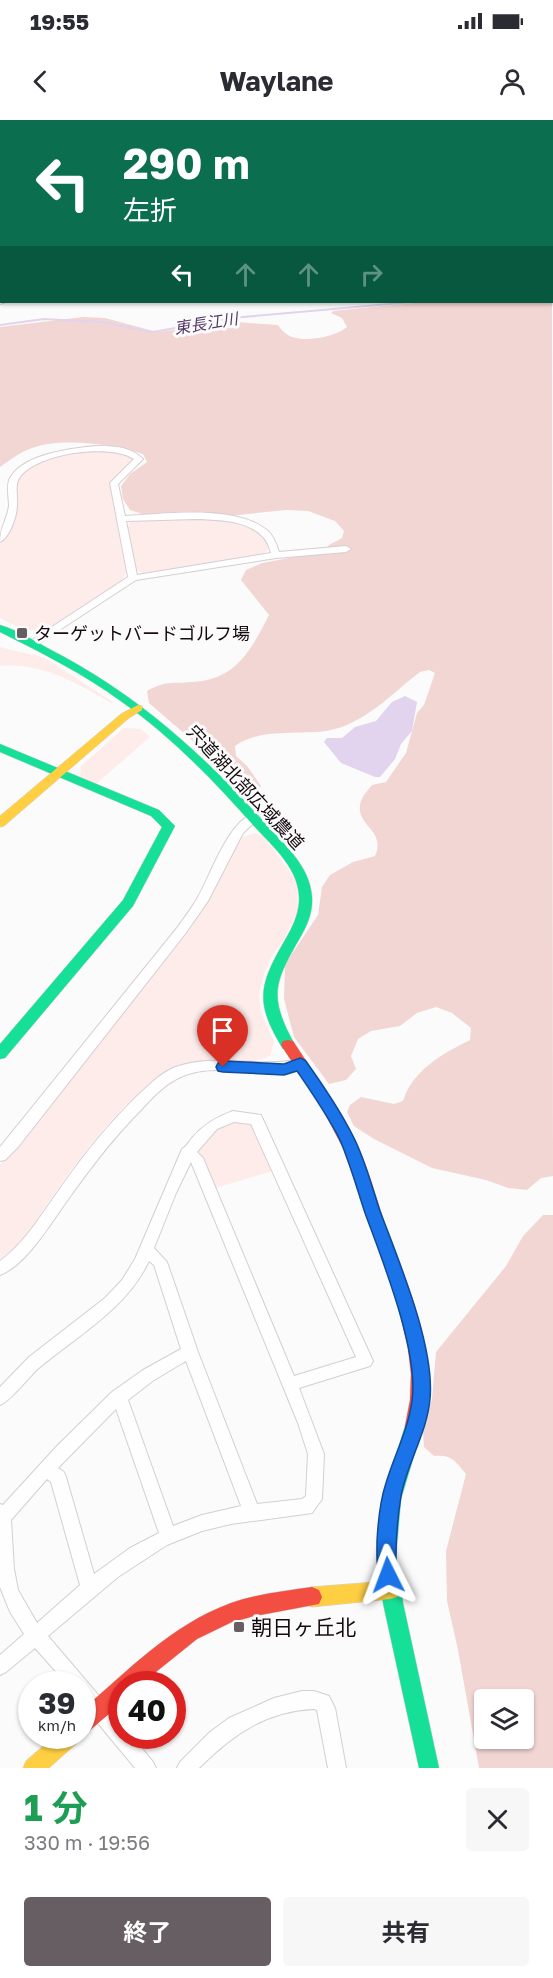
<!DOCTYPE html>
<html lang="ja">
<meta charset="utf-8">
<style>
:root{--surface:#fff;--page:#f7f7f7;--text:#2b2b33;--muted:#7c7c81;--accent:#665e62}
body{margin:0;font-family:"Golos Text","Noto Sans JP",sans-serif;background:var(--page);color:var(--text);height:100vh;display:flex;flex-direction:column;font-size:22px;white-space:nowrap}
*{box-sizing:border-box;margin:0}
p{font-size:20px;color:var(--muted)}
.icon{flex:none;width:33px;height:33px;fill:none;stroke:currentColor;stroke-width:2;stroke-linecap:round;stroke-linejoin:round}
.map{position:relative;height:1648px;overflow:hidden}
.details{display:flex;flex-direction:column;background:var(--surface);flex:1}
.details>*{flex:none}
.hud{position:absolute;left:0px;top:0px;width:554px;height:183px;box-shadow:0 2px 4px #0004;background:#0b6e4f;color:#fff;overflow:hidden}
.fabs{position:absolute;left:474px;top:1569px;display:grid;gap:12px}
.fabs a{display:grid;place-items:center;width:60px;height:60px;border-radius:6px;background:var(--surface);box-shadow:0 2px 4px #0004;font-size:30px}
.speed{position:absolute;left:18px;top:1551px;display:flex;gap:12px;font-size:30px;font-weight:700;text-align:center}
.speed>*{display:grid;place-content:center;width:78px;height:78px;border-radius:50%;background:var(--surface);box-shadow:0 2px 4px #0004;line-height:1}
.speed small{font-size:15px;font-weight:400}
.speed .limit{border:9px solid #d22;background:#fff;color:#111}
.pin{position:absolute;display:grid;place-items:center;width:51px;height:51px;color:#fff;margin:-62px -26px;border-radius:50% 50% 50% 0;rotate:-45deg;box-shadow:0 0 6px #0007}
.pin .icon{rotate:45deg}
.me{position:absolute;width:66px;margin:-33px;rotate:357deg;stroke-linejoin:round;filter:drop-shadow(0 0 4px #0008)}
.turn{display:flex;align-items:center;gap:21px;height:126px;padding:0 24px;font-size:27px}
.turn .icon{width:78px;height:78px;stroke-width:2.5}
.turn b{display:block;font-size:42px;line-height:51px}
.lanes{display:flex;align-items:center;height:57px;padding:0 24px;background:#0003;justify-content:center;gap:30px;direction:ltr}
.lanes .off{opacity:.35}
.round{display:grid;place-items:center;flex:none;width:63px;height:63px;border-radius:6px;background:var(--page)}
.headline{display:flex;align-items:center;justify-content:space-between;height:102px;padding:0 24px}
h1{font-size:36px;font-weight:700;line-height:45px;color:#1e9e55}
.action{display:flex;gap:12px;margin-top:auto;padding:12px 24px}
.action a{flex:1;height:69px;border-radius:6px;background:var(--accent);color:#fff;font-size:24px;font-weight:700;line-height:69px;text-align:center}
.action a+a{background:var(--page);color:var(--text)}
.status{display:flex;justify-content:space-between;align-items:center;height:42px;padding:0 30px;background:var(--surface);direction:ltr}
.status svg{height:16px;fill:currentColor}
header{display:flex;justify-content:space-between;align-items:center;height:78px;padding:0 24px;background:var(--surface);font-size:27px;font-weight:700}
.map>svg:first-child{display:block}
</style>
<div class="status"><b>19:55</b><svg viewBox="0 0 49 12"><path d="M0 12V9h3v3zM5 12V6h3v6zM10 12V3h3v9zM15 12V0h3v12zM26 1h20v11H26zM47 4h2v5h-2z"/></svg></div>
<header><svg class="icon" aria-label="back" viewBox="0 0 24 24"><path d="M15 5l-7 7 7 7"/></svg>Waylane<svg class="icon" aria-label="person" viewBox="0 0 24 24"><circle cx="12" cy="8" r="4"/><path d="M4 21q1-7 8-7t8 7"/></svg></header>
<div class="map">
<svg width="553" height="1648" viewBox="0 0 553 1648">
<rect width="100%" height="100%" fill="#fbfbfb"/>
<!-- green -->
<path fill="#fdecea" d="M119,331l16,8 -23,21 -2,7 16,86 -4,8 -71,47c-19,6 -34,-1 -51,-10v-73l8,-13 12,-57c29,-24 63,-25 99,-24z
M221,399c19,5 43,7 47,31l-6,5 -116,19 -10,-4 -9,-40 3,-8 11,-2z
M0,527l45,11 68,44 -2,1c-34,-20 -70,-41 -111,-37z
M124,608l17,1 9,8 -54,47 -16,-7 1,-11z
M255,713l8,3 34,45 1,31 -16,30 -11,15 -7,17 -5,21 2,17 13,29 -4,15c-31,14 -67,-3 -99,13 -43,23 -93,90 -121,131 -15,21 -28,44 -50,59v-95l15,-13 85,-109 140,-204z
M248,1001l3,1 22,49 -58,17 -18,-41c12,-18 32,-23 51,-26z"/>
<!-- forest -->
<path fill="#f2d6d4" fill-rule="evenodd" d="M552,169l1,887 -12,2 -14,12 -19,-2 -22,-8 -54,-12 -58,-29 -20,-13 -7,-14 3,-7 11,-8 33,7 9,-3c10,-31 39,-47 67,-61l1,-12 -19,-15 -16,-6 -19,6 -17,13 -29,5 -13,8 -7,17 5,13 -10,11 -17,4 -35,-47 -10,-38 1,-35 33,-49 4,-28 8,-12 23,-13 22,-6c12,-27 -22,-30 -14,-55 2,-6 8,-12 11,-16l14,-3 20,-29 11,-40 7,-8 11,-32 -6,-3 -9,2c-29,22 -56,53 -94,59 -29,4 -66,-3 -91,15l1,10 11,10 14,20 -6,6 -9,1 -25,-22 -21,-24 -51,-44 -2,-12c20,-11 24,-7 45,-9 44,-2 59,-32 77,-67l-28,-35 5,-10 16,-7 60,-11 7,-7 13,-7 2,-7 -9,-10 -27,-10 -22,-1 -48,5 -96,-1 -12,-4 -7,-11 -2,-13 9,-12 17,-12 -4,-8c-30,-10 -81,-17 -111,-6 -12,4 -22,12 -32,19v7v-147l83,-10 22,1 52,14 80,-10 41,3c2,2 3,5 6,7 13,13 50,6 63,-5l-5,-9 -11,-5 2,-2 91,-9h128z
M543,1095h10v553h-74l-21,-118 -11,-49 -1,-50 20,-77c-11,-13 -14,-20 -32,-18l-10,-9 -1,-17 9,-31 4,-47 70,-86 17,-30zM484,1580h40v38h-40z"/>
<!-- water -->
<path fill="#e2d3ee" d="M405,576l12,6 -5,29 -11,13 -6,15 -15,18h-5l-34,-14 -17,-21 3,-4h15l13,-11 21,-6 16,-19z"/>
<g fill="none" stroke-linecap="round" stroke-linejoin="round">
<!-- stream -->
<path stroke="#e2d3ee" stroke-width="2" d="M0,205l44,-6 57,3 52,10 79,-14 181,-16"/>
<!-- street casing -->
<g stroke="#d5ced2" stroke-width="2">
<path id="street" d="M279,0h11l-15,2z
M391,0h6l2,2h-7z
M0,36h2v4h-2z
M2,78v5h-2v-4z
M552,85h1v4h-1z
M0,144h2v5h-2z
M552,150h1v4h-1z
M0,179l2,3h3l-5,2z
M96,326c17,0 34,0 47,13l-25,25 7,32c39,-2 112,-12 143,15 6,6 9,14 11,21l67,-6 5,3 -5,3 -70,6 -140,22 -101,66h-6v-4l99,-65 -18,-94 24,-24c-24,-16 -97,-6 -114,18 -6,8 -2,19 -3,28 0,11 -7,32 -17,37 0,-14 7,-23 9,-36 0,-9 -3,-20 1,-28 13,-24 63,-30 86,-32zM197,399c21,1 49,1 65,17 5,4 7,11 9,17l-134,22 -11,-54z
M254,693l6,4 -17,16 -35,68 -23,33 -167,213 -13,13 -5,1v-14l177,-219c7,-10 15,-20 21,-31 13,-23 30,-75 56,-84z
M300,939l5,2 1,3 -1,3c-42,14 -93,-9 -130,13 -13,7 -24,19 -34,30 -27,27 -50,57 -72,88 -17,23 -42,67 -69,77v-14c27,-20 44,-51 64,-78 21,-30 44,-58 70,-84 12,-11 24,-24 39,-31 41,-16 85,1 127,-9z
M233,991l28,4 112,246 -3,5 -71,22 25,66 -2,45 -10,14 -81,11 -29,7 -35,14 -49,32 -70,59 74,87v13h10l21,26 3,6h-21l-53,-64v-20h-15l-32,-36 -29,24 -6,3v-20l24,-21 -14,-22 -10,-25v-83l3,1 54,-59 55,-54 31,-22 38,-21 -27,-84 -5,-4c-23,48 -69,73 -109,106 -11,9 -29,34 -40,38v-18l29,-30 76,-59 17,-18 13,-21 47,-110c5,-3 6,-6 10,-11 11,-13 24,-21 41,-27zM234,1002l17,2 105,233 -62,19 -91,-218 -6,-6 20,-23zM191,1042l107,261 10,31 -2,42 -4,3 -45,5 -59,-152 -31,-90 -13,-14 22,-55zM186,1241l55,145 -39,9 -29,11 -45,-126 26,-20zM116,1289l43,124 -29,15 -36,26 -28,-97 -2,-5 -6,-4zM47,1359l4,3 29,103 -43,38 -19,-33 -4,-21 -3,-49z
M302,1571h12l15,5 6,12 11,60h-18l-11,-58 -3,-1c-48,2 -82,26 -115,59h-22l3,-6 30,-30 19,-14 45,-20z"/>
</g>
<!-- fast casing -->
<g stroke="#d5ced2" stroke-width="1">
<path id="fast" d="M0,505c18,5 36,17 53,26 83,43 149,102 211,171 20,22 46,44 48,75 1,14 -4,27 -11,39 -27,47 -33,60 -6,109l-2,4h-10c-28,-46 -25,-63 2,-109 7,-12 13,-24 14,-38 2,-32 -25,-54 -45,-76 -40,-45 -82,-89 -132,-124 -38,-28 -80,-49 -122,-70z
M0,624l159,66 16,16 -42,80 -128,152 -5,1v-15l123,-144 39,-73 -11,-11 -151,-64z
M414,1298l6,2 3,6 -22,73 -5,57 7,47 36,165h-20l-36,-165 -5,-47 5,-57 22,-73 3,-6z"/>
</g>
<!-- slow casing -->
<g stroke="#d5ced2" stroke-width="1">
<path id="slow" d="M138,585l4,1v4l-13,8 -125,108 -4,1v-11l121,-102z
M390,1461l7,2 3,7 -3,7 -7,2 -78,8 -7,-3 -3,-7 3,-7 7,-3z
M55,1616h25l-3,7 -28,25h-26l3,-7z"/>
</g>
<!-- jam casing -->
<g stroke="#d5ced2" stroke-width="1">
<path id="jam" d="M288,920l5,1c21,32 43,63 61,97 14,28 21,57 31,86 21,58 62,147 35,208l-6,2 -6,-2 -3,-6 5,-26 1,-26 -3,-26 -12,-51 -53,-149 -22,-42 -40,-61 2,-4z
M312,1467l7,3 3,7 -3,7 -64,12 -23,6 -35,17 -56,45h-19v19l-33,28 -7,3v-24c47,-40 89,-85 149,-107 26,-9 54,-12 81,-16z"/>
</g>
<!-- street -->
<use href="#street" fill="#fefefe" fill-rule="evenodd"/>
<!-- fast -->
<use href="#fast" fill="#16e098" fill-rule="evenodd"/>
<!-- slow -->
<use href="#slow" fill="#ffcf43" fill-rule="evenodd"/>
<!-- jam -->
<use href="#jam" fill="#f24e42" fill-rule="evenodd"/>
</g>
<!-- route -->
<path fill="#1a73e8" stroke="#114b97" stroke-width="1.5" d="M300,938l5,2c18,25 35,50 49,78 11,22 18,49 26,73 19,51 55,135 50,188 -3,34 -23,64 -29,97 -3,19 -5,39 -5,59 -1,9 3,17 -1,26l-7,3 -7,-3c-5,-13 -4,-26 -4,-40 1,-19 3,-40 9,-58 8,-27 22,-53 26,-82 7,-50 -29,-139 -47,-188 -8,-24 -15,-50 -25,-73 -12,-24 -28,-47 -43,-69l-13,4 -61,-3 -5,-1 -2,-4 2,-4 5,-2 61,3z"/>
<!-- markers -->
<g fill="#665e62" stroke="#fbfbfb" stroke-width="2">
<rect x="16" y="507" width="12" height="12" rx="3"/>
<rect x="233" y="1501" width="12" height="12" rx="3"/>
</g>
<g text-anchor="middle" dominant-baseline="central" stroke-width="6" stroke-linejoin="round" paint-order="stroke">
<!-- far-water labels -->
<g font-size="16" font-style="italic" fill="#543769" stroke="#fbfbfb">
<text transform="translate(206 203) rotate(-9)">東長江川</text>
</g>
<!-- poi labels -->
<g font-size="18" fill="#150a10" stroke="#fbfbfb" text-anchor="start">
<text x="34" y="513">ターゲットバードゴルフ場</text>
</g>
<!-- street labels -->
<g font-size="18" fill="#150a10" stroke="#fbfbfb">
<text transform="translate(246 667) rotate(47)">宍道湖北部広域農道</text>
</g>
<!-- near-poi labels -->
<g font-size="21" fill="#150a10" stroke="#fbfbfb" text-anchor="start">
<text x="251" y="1507">朝日ヶ丘北</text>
</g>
</g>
</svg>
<div class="fabs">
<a><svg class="icon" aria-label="layers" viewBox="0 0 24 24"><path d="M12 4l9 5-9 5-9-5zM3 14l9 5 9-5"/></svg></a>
</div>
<div class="speed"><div>39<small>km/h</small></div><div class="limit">40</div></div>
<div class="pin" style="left:223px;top:947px;background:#d93025"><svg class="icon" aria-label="arrive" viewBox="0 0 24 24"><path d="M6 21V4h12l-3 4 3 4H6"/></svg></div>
<svg class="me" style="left:388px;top:1455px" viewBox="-20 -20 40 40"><path d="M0-17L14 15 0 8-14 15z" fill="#1a73e8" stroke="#fff" stroke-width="4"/></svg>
<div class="hud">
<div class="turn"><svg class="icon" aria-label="left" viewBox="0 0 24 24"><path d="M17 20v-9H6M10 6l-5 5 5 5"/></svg><div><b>290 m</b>左折</div></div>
<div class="lanes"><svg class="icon" aria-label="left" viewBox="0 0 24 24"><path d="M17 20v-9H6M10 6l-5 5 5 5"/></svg><svg class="icon off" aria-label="ahead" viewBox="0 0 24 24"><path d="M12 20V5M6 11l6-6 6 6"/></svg><svg class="icon off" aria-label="ahead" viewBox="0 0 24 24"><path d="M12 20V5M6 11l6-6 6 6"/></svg><svg class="icon off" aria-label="right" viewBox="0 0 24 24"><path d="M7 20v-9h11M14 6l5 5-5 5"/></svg></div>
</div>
</div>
<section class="details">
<div class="headline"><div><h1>1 分</h1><p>330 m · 19:56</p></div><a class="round"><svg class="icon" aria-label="close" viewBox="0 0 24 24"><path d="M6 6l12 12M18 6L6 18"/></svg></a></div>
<div class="action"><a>終了</a><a>共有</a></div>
</section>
